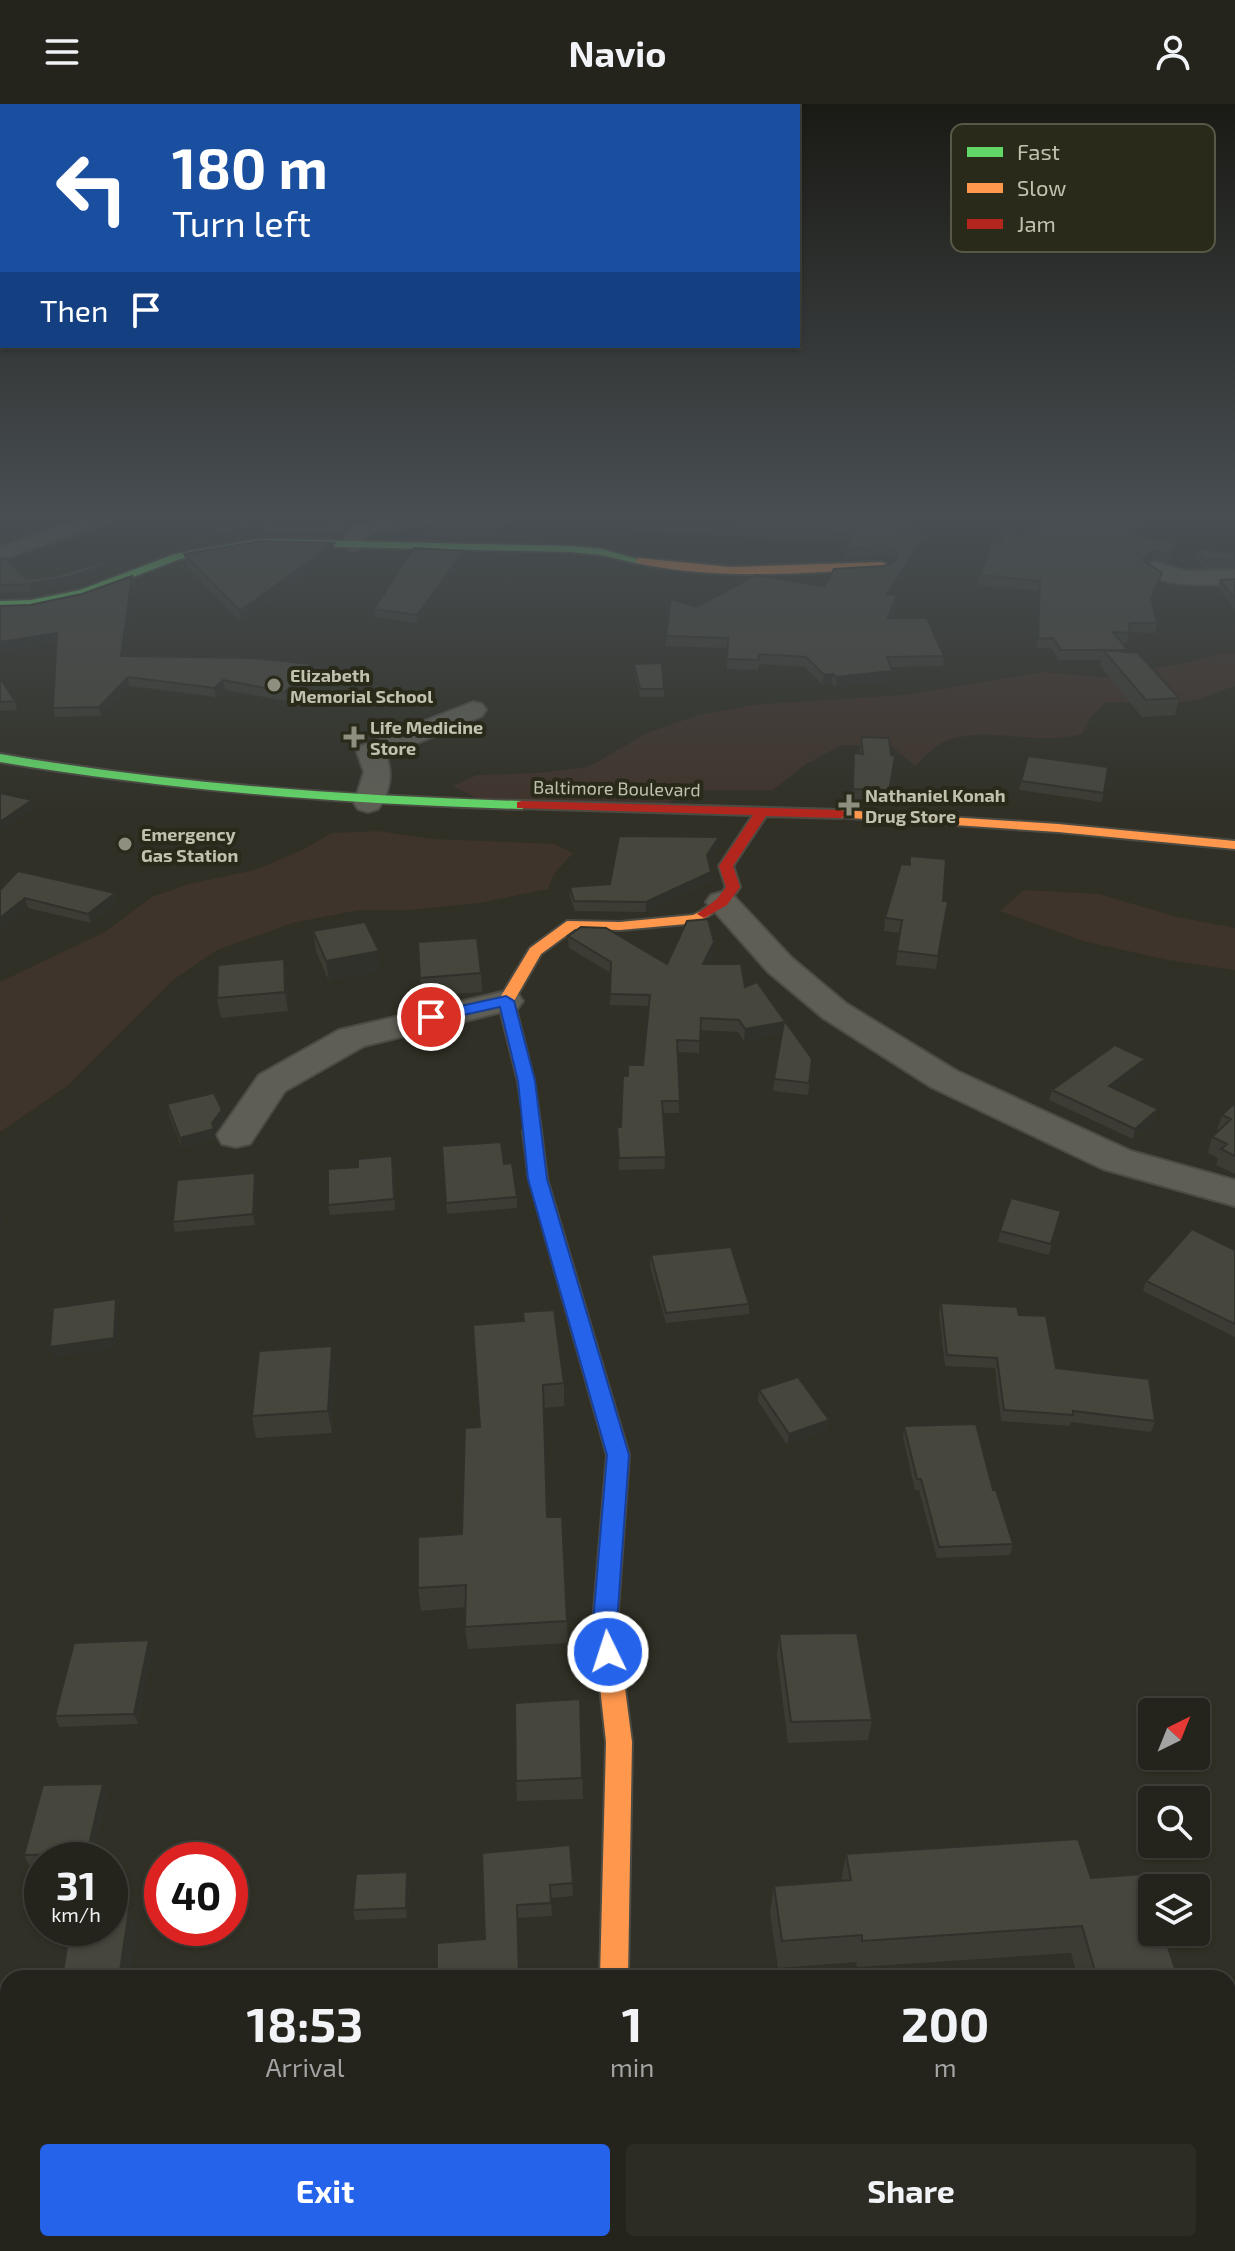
<!DOCTYPE html>
<style>
:root{--surface:#24241c;--page:#2c2c25;--text:#f1f3f6;--muted:#a3a4a3;--line:#41413b;--accent:#2563eb}
body{margin:0;font-family:"Exo 2",sans-serif;background:var(--page);color:var(--text);height:100vh;display:flex;flex-direction:column;font-size:30px;white-space:nowrap}
*{box-sizing:border-box;margin:0}
p{font-size:26px;color:var(--muted)}
.icon{flex:none;width:44px;height:44px;fill:none;stroke:currentColor;stroke-width:2;stroke-linecap:round;stroke-linejoin:round}
.map{position:relative;flex:1;overflow:hidden}
.details{position:absolute;left:0px;top:1866px;width:1236px;height:282px;display:flex;flex-direction:column;background:var(--surface);border-radius:24px 24px 0 0;box-shadow:0 2px 6px #0004,0 0 0 2px var(--line)}
.details>*{flex:none}
.guide{position:absolute;left:0px;top:0px;width:800px;height:244px;box-shadow:0 2px 6px #0004,0 0 0 2px var(--line);background:#1a4fa0;color:#fff;overflow:hidden}
.needle{width:52px;rotate:43deg}
.tools{position:absolute;left:1138px;top:1594px;display:grid;gap:16px}
.tools a{display:grid;place-items:center;width:72px;height:72px;border-radius:8px;background:var(--surface);box-shadow:0 2px 6px #0004,0 0 0 2px var(--line);font-size:40px}
.speed{position:absolute;left:24px;top:1738px;display:flex;gap:16px;font-size:40px;font-weight:700;text-align:center}
.speed>*{display:grid;place-content:center;width:104px;height:104px;border-radius:50%;background:var(--surface);box-shadow:0 2px 6px #0004,0 0 0 2px var(--line);line-height:1}
.speed small{font-size:20px;font-weight:400}
.speed .limit{border:12px solid #d22;background:#fff;color:#111}
.pin{position:absolute;display:grid;place-items:center;width:68px;height:68px;color:#fff;margin:-34px;border:4px solid #fff;border-radius:50%;box-shadow:0 2px 8px #0007}
.me{position:absolute;width:88px;margin:-44px;rotate:356deg;stroke-linejoin:round;filter:drop-shadow(0 0 6px #0008)}
.turn{display:flex;align-items:center;gap:28px;height:168px;padding:0 40px;font-size:36px}
.turn .icon{width:104px;height:104px;stroke-width:2.5}
.turn b{display:block;font-size:56px;line-height:68px}
.then{display:flex;align-items:center;height:76px;padding:0 40px;background:#0003;gap:16px;font-size:30px}
.eta{display:flex;justify-content:space-evenly;align-items:center;height:136px;text-align:center}
.eta b{font-size:48px;font-weight:700;line-height:56px}
.cta{display:flex;gap:16px;margin-top:auto;padding:16px 40px}
.cta a{flex:1;height:92px;border-radius:8px;background:var(--accent);color:#fff;font-size:32px;font-weight:700;line-height:92px;text-align:center}
.cta a+a{background:var(--page);color:var(--text)}
header{display:flex;justify-content:space-between;align-items:center;height:104px;padding:0 40px;background:var(--surface);font-size:36px;font-weight:700}
.map>svg:first-child{display:block}
</style>
<header><svg class="icon" aria-label="menu" viewBox="0 0 24 24"><path d="M4 6h16M4 12h16M4 18h16"/></svg>Navio<svg class="icon" aria-label="person" viewBox="0 0 24 24"><circle cx="12" cy="8" r="4"/><path d="M4 21q1-7 8-7t8 7"/></svg></header>
<div class="map">
<svg width="1235" height="2147" viewBox="0 0 1235 2147">
<rect width="100%" height="100%" fill="#303026"/>
<!-- green -->
<path fill="#3f342c" d="M1221,549h14v33l-39,14 -32,4 -58,-2 -15,15 -9,17c-43,12 -89,-7 -132,5 -14,5 -24,17 -35,27l-23,-20 -50,-1 -36,19 -33,26h-78l-20,9 -22,15 -157,-6 -43,-22 24,-11 62,-2 49,-6 61,-35 46,-16 57,-11 151,-10 140,-23 61,5 88,-15z
M378,727l55,8 121,5 19,9 -19,21 -6,15 -69,14 -71,7h-49l-67,13 -75,27 -44,30 -106,106 -67,46v-150l105,-50 47,-35 37,-13 66,-14 47,-20 30,-17z
M1024,786l75,4 78,23 58,11v42l-67,-10 -85,-19 -83,-30z"/>
<g fill="none" stroke-linecap="round" stroke-linejoin="round">
<!-- street casing -->
<g stroke="#4b4b44" stroke-width="4">
<path id="street" d="M101,408h29l-3,4 -127,44v-13z
M414,408h81l-10,6 -106,12 -14,7 -6,12 -7,2 -11,-6 13,-19z
M1154,458l31,9 50,-1v14c-25,0 -74,5 -92,-15z
M473,598l9,2 4,6 -4,6 -96,40c7,18 4,36 -8,53l-10,3 -10,-3 -4,-6 10,-31 -7,-20 4,-6z
M722,788l11,3 59,63 55,46 110,67 174,80 104,29v26l-132,-37 -172,-82 -108,-69 -55,-46 -62,-70 5,-7z
M506,887l12,3 5,7 -5,7 -154,38 -79,45 -35,53 -14,3 -14,-3 -5,-9 42,-60 80,-45z
M700,2140h73l3,7h-73z"/>
</g>
<!-- fast casing -->
<g stroke="#4b4b44" stroke-width="4">
<path id="fast" d="M261,435l309,7 32,3 42,12 -5,3 -37,-9 -32,-3 -309,-7 -81,14 -97,37 -52,10 -31,1v-6l31,-1 49,-10 95,-36z
M0,650c173,30 347,42 522,47l7,4 -7,4c-175,-5 -349,-18 -522,-47z"/>
</g>
<!-- slow casing -->
<g stroke="#4b4b44" stroke-width="4">
<path id="slow" d="M639,454l91,9 152,-5 5,3 -5,3c-82,6 -166,12 -246,-5v-4z
M841,706l217,14 177,17v8l-177,-17 -222,-15v-6z
M704,806l7,4 -14,9 -77,7 -45,-1 -34,25 -27,47 20,80 7,50 -9,5 -6,-1 -8,-54 -20,-80 32,-53 37,-27 53,1 73,-7z
M608,1535l9,4 3,7 12,92 -4,236h-28l6,-236 -10,-92 3,-7z"/>
</g>
<!-- jam casing -->
<g stroke="#4b4b44" stroke-width="4">
<path id="jam" d="M522,697l319,9 7,4 -7,4 -75,-2 -33,50 7,21 -13,18 -23,13 -7,-4 20,-15 9,-12 -7,-21 34,-51 -236,-7v-6z
M532,1022l9,5 6,48 82,276 -12,168 3,27 -3,7 -9,4 -9,-4 -6,-34 14,-168 -78,-276 -6,-48z"/>
</g>
<!-- street -->
<use href="#street" fill="#5e5e55" fill-rule="evenodd"/>
<!-- fast -->
<use href="#fast" fill="#63d668" fill-rule="evenodd"/>
<!-- slow -->
<use href="#slow" fill="#ff974d" fill-rule="evenodd"/>
<!-- jam -->
<use href="#jam" fill="#b3261e" fill-rule="evenodd"/>
</g>
<!-- wall -->
<path fill="#3c3c34" d="M126,408h277l-50,11 -8,11 -84,-2 -72,13 58,-25 -1,-7 -134,11 -2,-7z
M696,408h242l-13,9v5l-13,7 12,11 -32,50 5,1 -1,9 -5,14 53,38 -1,10 -53,1v14l-54,6 -4,-3 -9,1 -18,-18 -46,-3 -1,6 -31,-1 1,-21 -62,-2v-10l30,-29 128,-20 69,-24 1,-2 -2,-3 -9,-3 -39,3 1,-9 3,-6 -246,-16v-9l90,-3z
M1044,408h124l-29,24 37,7 -2,9 -5,11 -17,-4 -5,4 13,19 -9,19 6,22 -2,10 -26,-1 -2,11h-5l6,7v2l51,46 -4,17 -33,2 -42,-51 1,-6h-42l-8,-12h-14l2,-57 -61,-6 2,-10 20,-32 28,-8z
M485,410l56,7 -47,16 -67,-1v-8z
M1197,445l38,3v16h-32l-8,-11z
M464,447v7l-47,65 -42,-6 -1,-8z
M184,450h151l-94,68 -55,-57z
M0,455l26,20 28,-3 52,-12 2,8 -32,12 -45,8 -31,1z
M132,472l2,8 -10,72 187,8 1,9 -26,28 -61,-11 -9,7 -87,-11 -28,30 -46,1 -2,-9 4,-66 -57,10v-46l30,-1 52,-11z
M1235,475v30l-17,-22 2,-7z
M634,560l30,25v8h-24l-6,-25z
M0,574l15,23 2,9 -17,1z
M861,633l32,32 -6,35 -36,-1 3,-50h6z
M1108,663l-6,35 -83,-12 2,-9z
M719,733v9l-10,15 2,11v9l-65,31 -71,-1 -5,-15v-9l40,-3z
M0,786l115,3 2,10 -26,20 -63,-15 -28,21z
M943,797l3,13 -10,55 -40,-4 4,-32 -16,-2 1,-13z
M313,827l68,40 -52,10 -13,-30z
M568,832l99,28 47,-11 -6,11 37,23 67,72 -4,36 -35,-4 9,-58 -38,8 -6,-9 -38,-2 -1,23 -22,-1 2,61h-16l2,56 -46,1 -2,-43h4l7,-51 15,-11 6,-59 -39,-1 1,-32 -42,-25z
M284,855l3,19 1,33 -67,7 -4,-20z
M481,869l1,19 -60,4 -2,-18z
M1145,955l-3,11 -26,19 39,30 -22,20 -84,-39 3,-10z
M1235,999v71l-19,-9 2,-7 -10,-5 4,-16 7,-6 -2,-1 5,-15z
M167,1000l55,6 2,10 -9,13 1,6 -34,9 -13,-33z
M442,1042l62,18 13,33v11l-70,6z
M358,1063h36l1,43 -65,5 -2,-10z
M257,1079l-2,42 -80,7 -2,-10z
M1061,1107l-12,44 -51,-13 2,-11z
M1235,1146v87l-92,-46 3,-10z
M651,1151l98,49v10l-83,9 -16,-57z
M941,1199l78,12 37,53 99,53 -4,11 -80,-10 -1,4 -69,-5 -6,-53 -50,-2 -6,-53z
M473,1221l91,58v23l-20,2 4,109h14l6,126 -100,6 -3,-22 1,-20 -45,4 -3,-23 44,-54 18,-107z
M335,1263l-3,66 -76,5 -4,-22z
M759,1286l70,30 -2,11 -40,14 -29,-44z
M904,1322l89,64 20,54 -3,11 -73,3 -18,-68h-4l-12,-53z
M779,1530l93,86 -4,20 -80,3 -11,-87z
M149,1536l3,11 -14,73 -79,3 -4,-11z
M580,1595l3,100 -66,2 -1,-20z
M103,1680l4,11 -15,65h-50v5h-13l-5,-10z
M570,1741l3,51 -22,2 1,18 -34,2 2,59 -83,1 48,-39z
M846,1750l245,24 87,100h-100l-7,-25 -214,14 -1,-5 -78,6 -8,-55 4,-27 67,-5z
M407,1768l2,10 -2,36 -52,2 -2,-10z
M0,1897h8v123h-8z
M1228,2025l7,14v104l-19,4h-399l-1,-7h412z"/>
<!-- shaded-wall -->
<path fill="#31312b" d="M67,408h25l-63,20 -1,-8z
M172,408h74v1l-134,11 -2,-7z
M370,408h33l-50,11 -8,11 -1,-7 9,-11z
M927,408h11l-13,9v5l-26,15 1,-9z
M1159,408h9l-38,31 2,-9z
M541,410v7l-47,16v-7z
M260,421l1,7 -72,13 -1,-8z
M925,431l-1,9 -38,59 1,-9z
M334,439l1,11 -94,68 -1,-11z
M1154,446l-2,9 -12,10 2,-9z
M464,447v7l-47,65v-8z
M106,460l2,8 -32,12 -45,8 -2,-8z
M1162,469l-2,9 -11,26 2,-10z
M132,472l2,8 -11,81 -2,-9z
M897,491l-1,9 -9,24 1,-10z
M57,529l2,8 -59,11v-10z
M311,560l1,9 -26,28 -1,-9z
M892,567l-2,10 -54,6v-10z
M833,570l-1,10 -9,1 1,-10z
M128,573l1,9 -28,30 -2,-9z
M223,576l2,10 -9,7 -2,-9z
M32,696l3,9 -34,23 -1,-10z
M719,733v9l-12,18v-9z
M711,768v9l-65,31v-10z
M115,789l2,10 -26,20 -3,-9z
M25,794l3,10 -28,21v-11z
M714,838v11l-11,23v-12z
M379,847l2,20 -52,10 -3,-20z
M284,855l3,19 1,33 -3,-19z
M784,918l-1,11 -39,8 1,-12z
M1145,955l-3,11 -35,27 2,-11z
M1158,1005l-3,10 -22,20 2,-10z
M222,1006l2,10 -9,13 1,6 -34,9 -2,-10 32,-15z
M255,1069l2,10 -2,42 -2,-11z
M0,1089l3,35h-3z
M116,1195l3,11 -2,38 -63,10 -4,-11z
M332,1242l3,21 -3,66 -4,-22z
M829,1316l-2,11 -40,14 2,-11z
M149,1536l3,11 -14,73 -4,-10z
M103,1680l4,11 -15,65h-3l-2,-6z
M407,1768l2,10 -2,36 -1,-10z
M129,1806l9,20 -7,48h-12z
M410,2140h5l-1,7h-5z"/>
<!-- building -->
<path fill="#46463d" stroke="#31312b" stroke-width="2" d="M25,408h42l-39,12z
M126,408h46l-62,5z
M246,408h124l-17,4 -9,11 -84,-2 -72,12 59,-17z
M488,408h50l3,2 -47,16 -67,-2 5,-8 53,-6z
M606,408h81l5,3 4,-3h231l-3,2 2,3 -26,15 25,3 -38,59 10,1 -9,23h39l17,38 -57,1 5,14 -56,6 -3,-3 -9,1 -18,-18 -47,-3v6l-32,-1 1,-21 -62,-2 5,-37 25,8 60,-32 68,12 10,-18 50,-3 9,-3 5,-7 -5,-7 -9,-3 -39,3 7,-15 -250,-16z
M1044,408h115l-27,22 44,9 -6,11 -16,-4 -12,10 20,13 -11,25 6,25h-27l-1,10 -16,-1 15,18h-67l-8,-12 -15,1 2,-58 -60,-6 12,-33 8,1 5,-11 23,3z
M260,437l74,2 -94,68 -56,-57z
M414,444l50,3 -47,64 -43,-6z
M1197,445l38,3v8h-30z
M5,454l21,21 28,-3 48,-14 4,2 -32,12 -45,8 -29,1v-26z
M132,472l-11,80 133,2 57,6 -26,28 -62,-12 -9,8 -86,-11 -29,30 -46,1 4,-75 -57,9v-36l30,-1 52,-11z
M1235,475v20l-15,-19z
M1103,546l35,3 41,45 -33,2z
M662,559l2,26h-24l-6,-25z
M0,574l15,23 -15,1z
M861,633l28,1 2,17 4,1 -6,35 -36,-2 1,-36 9,1z
M1028,652l80,11 -4,26 -83,-12z
M0,689l32,7 -32,22z
M619,732l100,1 -12,18 4,17 -65,30 -72,-1 -4,-14 40,-3z
M910,752l36,3 -3,42h5l-10,55 -41,-5 5,-31 -17,-2 16,-54 9,1z
M18,767l97,22 -27,21 -63,-16 -25,20v-28z
M708,815l6,23 -11,22h38l4,23 12,-5 55,77 -3,24 -35,-4 10,-57 -39,7 -6,-9 -38,-2 -1,23 -23,-1 3,61h-18l4,56 -47,1 -2,-31h4l2,-51h5v-11h15l7,-70 -40,-1 1,-32 -43,-26 13,-9 25,1 61,36 20,-43z
M365,818l14,29 -53,10 -13,-30z
M477,834l4,35 -61,5 -2,-36z
M284,855l1,33 -68,6 1,-33z
M1115,941l30,14 -36,27 49,23 -23,20 -83,-39z
M214,989l8,17 -10,13 2,6 -34,9 -13,-34z
M1235,999v53l-14,-7 6,-5 -15,-7 19,-18 -9,-4z
M501,1038l3,22 8,-1 5,34 -71,6 -4,-57z
M392,1052l2,43 -66,6v-36l30,-2v-8z
M255,1069l-2,41 -80,8 4,-42z
M1011,1094l50,13 -10,33 -51,-13z
M1192,1125l43,21v74l-89,-43z
M731,1143l18,57 -83,9 -15,-58z
M116,1195l-2,39 -64,9 3,-39z
M941,1199l76,4 2,8 27,1 10,52 93,11 6,42 -82,-10v4l-69,-5 -7,-52 -50,-3z
M554,1206l10,73 -21,2 4,132h15l5,104 -102,6 1,-42 -48,3v-51l44,-3 3,-106 15,-1 -7,-102 51,-4 -1,-9z
M332,1242l-4,65 -76,5 7,-65z
M798,1273l31,43 -40,14 -30,-44z
M976,1320l17,66h3l17,54 -74,3 -18,-68h-4l-13,-53z
M857,1529l15,87 -81,2 -12,-88z
M149,1536l-15,74 -79,2 19,-73z
M580,1595l2,79 -66,3 -1,-78z
M103,1680l-16,70 -63,1 19,-70z
M1078,1735l13,39 53,-4 8,24v34h11l15,46h-81l-15,-52 -220,15v-6l-80,6 -8,-55 77,-6 -5,-26z
M570,1741l3,38 -23,2 1,18 -34,2 2,72 33,-4v5h-115v-35l48,-4 -3,-86z
M407,1768l-1,36 -53,2 3,-36z
M129,1806l-10,68h-57l8,-50h40v-16z
M0,1897h8v113l-8,1z
M1228,2025l7,14v97l-7,1z
M325,2140h85l-1,7h-85z
M537,2140h64l1,7h-64z
M819,2140h396l-34,7h-360z"/>
<!-- sky -->
<linearGradient id="sky" x2="0" y2="1"><stop stop-color="#1a1a15"/><stop offset="0.58" stop-color="#484e52"/><stop offset="1" stop-color="#484e52" stop-opacity="0"/></linearGradient>
<rect width="1235" height="709" fill="url(#sky)"/>
<!-- route -->
<path fill="#2563eb" stroke="#184099" stroke-width="2" d="M506,892l8,5 21,80 12,98 82,276 -12,168 4,29 -4,8 -9,3 -9,-3 -6,-37 14,-168 -79,-276 -10,-98 -18,-74 -69,15 -8,-5 2,-3z"/>
<!-- markers -->
<g fill="#8e8f7e" stroke="#292a1a" stroke-width="3">
<circle cx="274" cy="581" r="8"/>
<path d="M350 621h8v8h8v8h-8v8h-8v-8h-8v-8h8z"/>
<path d="M845 689h8v8h8v8h-8v8h-8v-8h-8v-8h8z"/>
<circle cx="125" cy="740" r="8"/>
</g>
<g text-anchor="middle" dominant-baseline="central" stroke-width="8" stroke-linejoin="round" paint-order="stroke">
<!-- far-poi labels -->
<g font-size="18" font-weight="bold" fill="#c1c2ae" stroke="#292a1a" text-anchor="start">
<text x="290" y="571">Elizabeth<tspan x="290" dy="21">Memorial School</tspan></text>
<text x="370" y="623">Life Medicine<tspan x="370" dy="21">Store</tspan></text>
<text x="865" y="691">Nathaniel Konah<tspan x="865" dy="21">Drug Store</tspan></text>
<text x="141" y="730">Emergency<tspan x="141" dy="21">Gas Station</tspan></text>
</g>
<!-- far-street labels -->
<g font-size="18" fill="#c1c2ae" stroke="#292a1a">
<text transform="translate(617 684) rotate(1)">Baltimore Boulevard</text>
</g>
</g>
<!-- legend -->
<rect x="951" y="20" width="264" height="128" rx="12" fill="#292a1a" stroke="#575846" stroke-width="2"/>
<rect x="967" y="43" width="36" height="10" fill="#63d668"/>
<rect x="967" y="79" width="36" height="10" fill="#ff974d"/>
<rect x="967" y="115" width="36" height="10" fill="#b3261e"/>
<g font-size="22" fill="#c1c2ae">
<text x="1017" y="56">Fast</text>
<text x="1017" y="92">Slow</text>
<text x="1017" y="128">Jam</text>
</g>
</svg>
<div class="tools">
<a><svg class="needle" viewBox="-14 -14 28 28"><path d="M0-13l5 13h-10z" fill="#e53935"/><path d="M0 13l5-13h-10z" fill="#a3a4a3"/></svg></a>
<a><svg class="icon" aria-label="search" viewBox="0 0 24 24"><circle cx="10" cy="10" r="6"/><path d="M15 15l6 6"/></svg></a>
<a><svg class="icon" aria-label="layers" viewBox="0 0 24 24"><path d="M12 4l9 5-9 5-9-5zM3 14l9 5 9-5"/></svg></a>
</div>
<div class="speed"><div>31<small>km/h</small></div><div class="limit">40</div></div>
<div class="pin" style="left:431px;top:913px;background:#d93025"><svg class="icon" aria-label="arrive" viewBox="0 0 24 24"><path d="M6 21V4h12l-3 4 3 4H6"/></svg></div>
<svg class="me" style="left:608px;top:1548px" viewBox="-20 -20 40 40"><circle r="17" fill="#2563eb" stroke="#fff" stroke-width="3"/><path d="M0-11L8 9 0 5-8 9z" fill="#fff"/></svg>
<div class="guide">
<div class="turn"><svg class="icon" aria-label="left" viewBox="0 0 24 24"><path d="M17 20v-9H6M10 6l-5 5 5 5"/></svg><div><b>180 m</b>Turn left</div></div>
<div class="then">Then<svg class="icon" aria-label="arrive" viewBox="0 0 24 24"><path d="M6 21V4h12l-3 4 3 4H6"/></svg></div>
</div>
<section class="details">
<div class="eta">
<div><b>18:53</b><p>Arrival</p></div>
<div><b>1</b><p>min</p></div>
<div><b>200</b><p>m</p></div>
</div>
<div class="cta"><a>Exit</a><a>Share</a></div>
</section>
</div>
